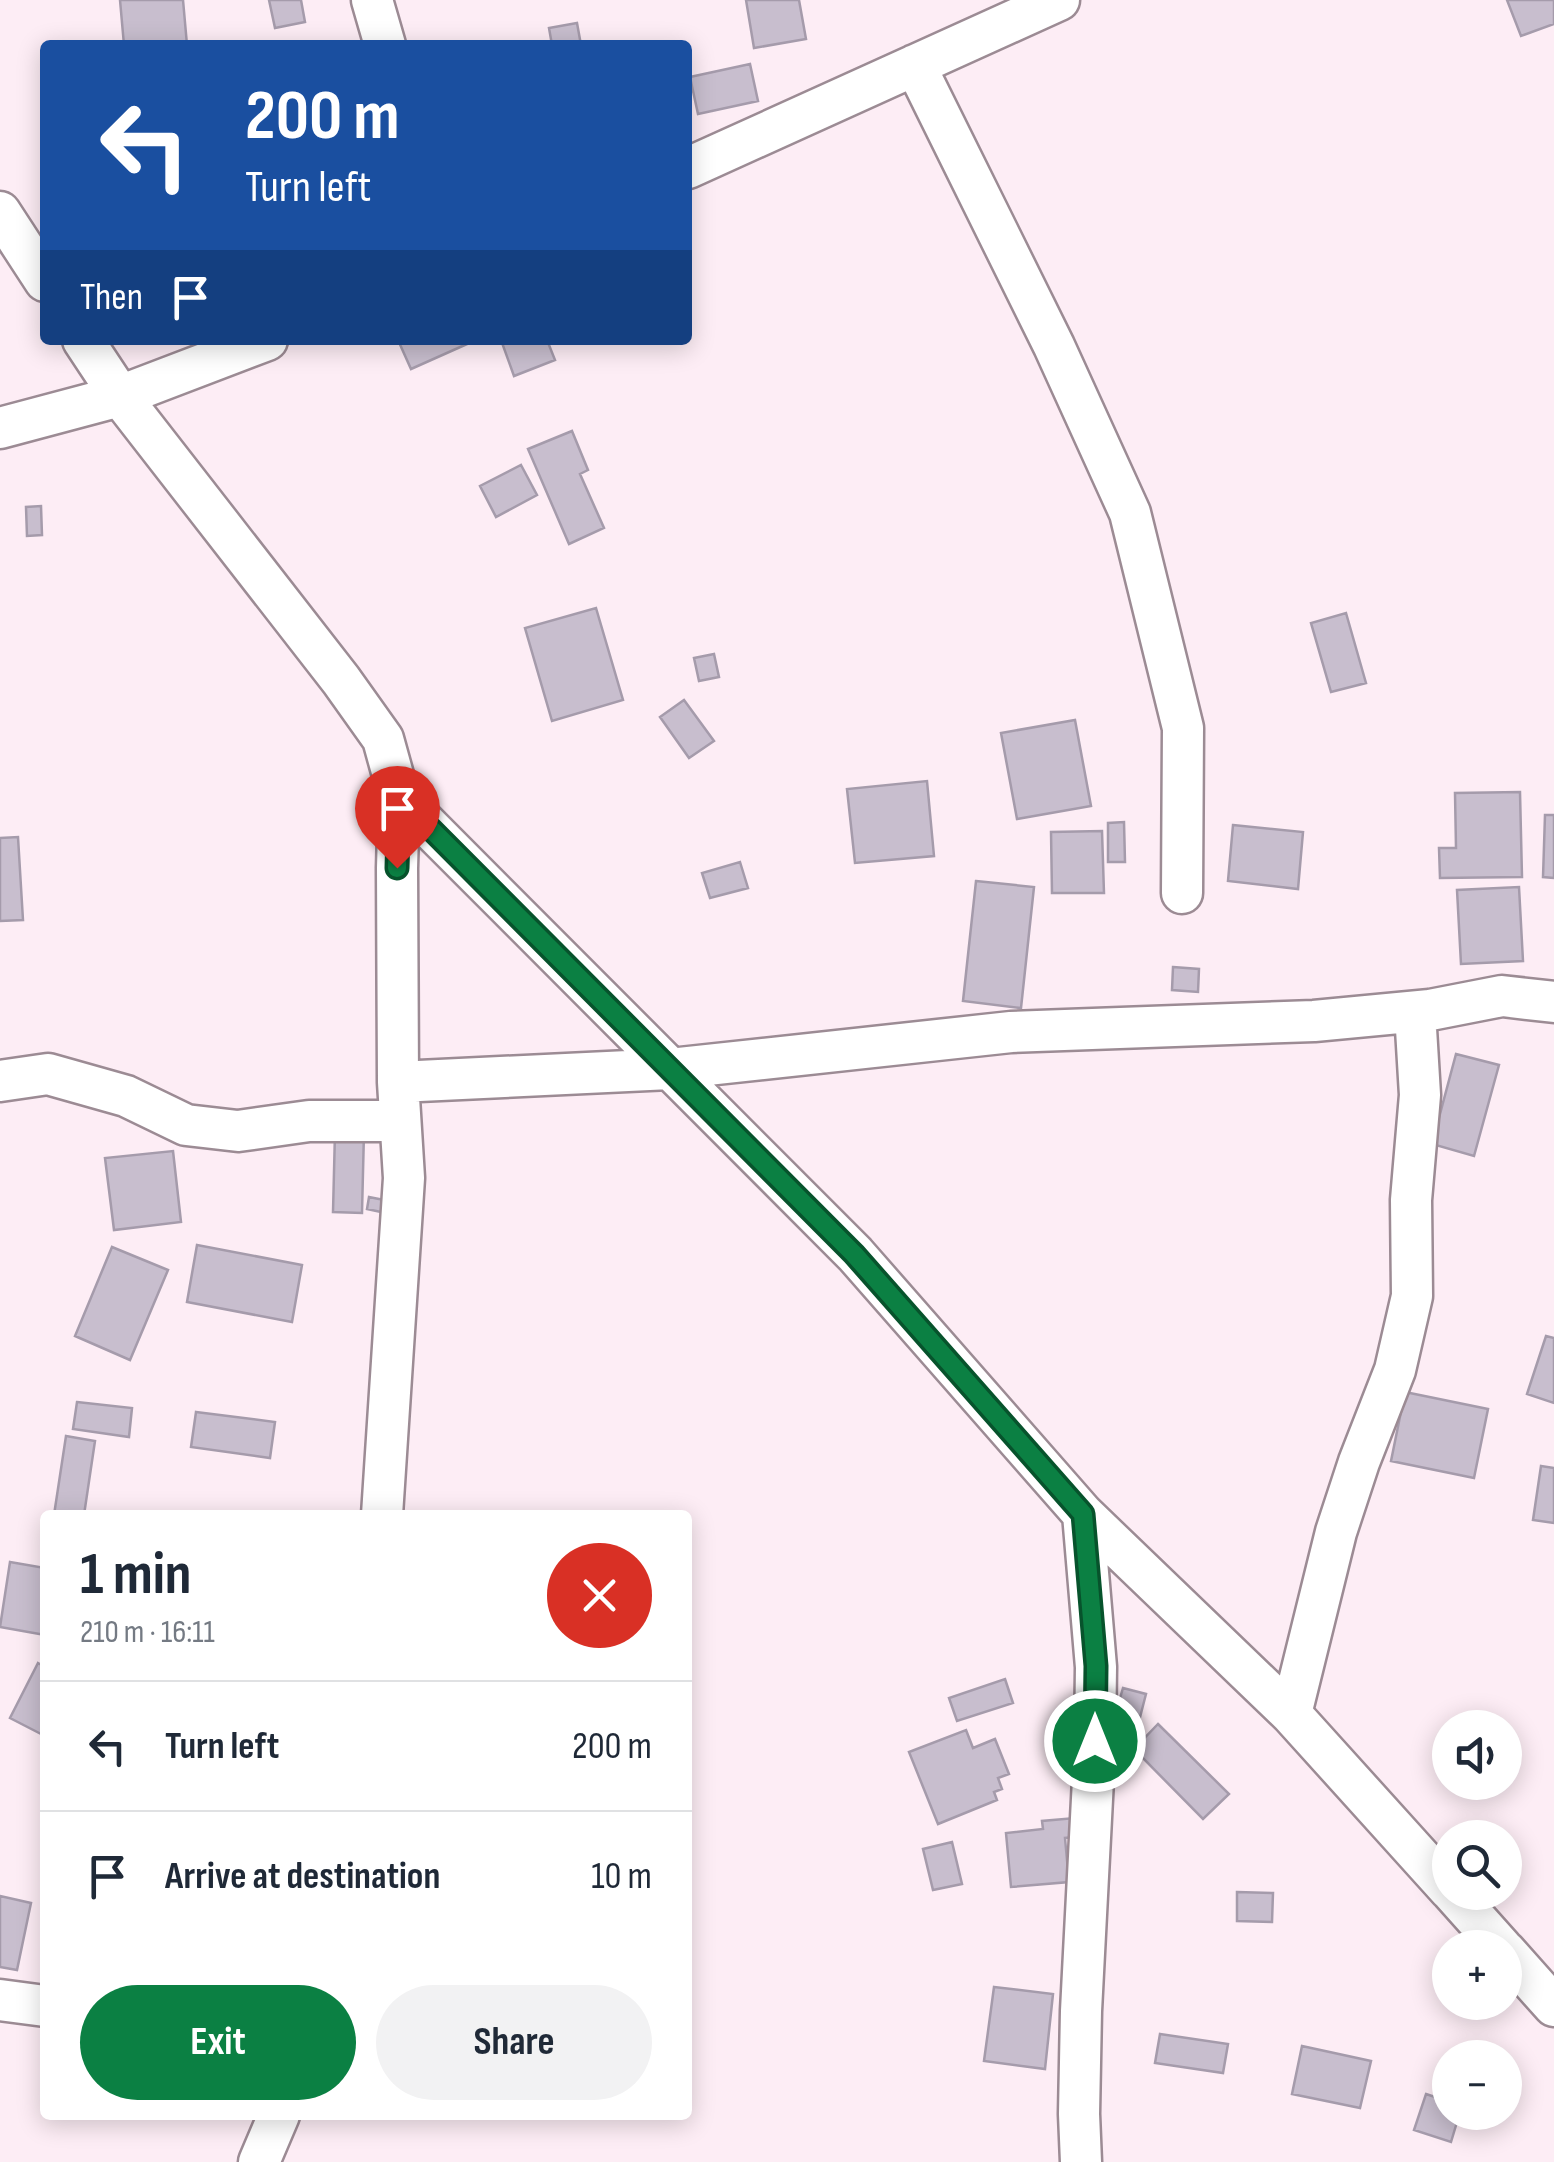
<!DOCTYPE html>
<meta charset="utf-8">
<style>
:root{--surface:#fff;--page:#f2f2f3;--text:#1f2937;--muted:#747a83;--line:#e0e1e3;--accent:#0b8043}
body{margin:0;font-family:"Sofia Sans Condensed",sans-serif;background:var(--page);color:var(--text);height:100vh;display:flex;flex-direction:column;font-size:38px;white-space:nowrap}
*{box-sizing:border-box;margin:0}
p{font-size:32px;color:var(--muted)}
.icon{flex:none;width:55px;height:55px;fill:none;stroke:currentColor;stroke-width:2;stroke-linecap:round;stroke-linejoin:round}
.map{position:relative;flex:1;overflow:hidden}
.panel{position:absolute;left:40px;top:1510px;width:652px;height:610px;display:flex;flex-direction:column;background:var(--surface);border-radius:10px;box-shadow:0 5px 25px #0003}
.panel>*{flex:none}
.banner{position:absolute;left:40px;top:40px;width:652px;height:305px;border-radius:10px;box-shadow:0 5px 25px #0003;background:#1a4fa0;color:#fff;overflow:hidden}
.controls{position:absolute;left:1432px;top:1710px;display:grid;gap:20px}
.controls a{display:grid;place-items:center;width:90px;height:90px;border-radius:50%;background:var(--surface);box-shadow:0 5px 25px #0003;font-size:50px}
.pin{position:absolute;display:grid;place-items:center;width:85px;height:85px;color:#fff;margin:-102px -42px;border-radius:50% 50% 50% 0;rotate:-45deg;box-shadow:0 0 10px #0007}
.pin .icon{rotate:45deg}
.me{position:absolute;width:110px;margin:-55px;rotate:0deg;stroke-linejoin:round;filter:drop-shadow(0 0 8px #0008)}
.turn{display:flex;align-items:center;gap:35px;height:210px;padding:0 40px;font-size:45px}
.turn .icon{width:130px;height:130px;stroke-width:2.5}
.turn b{display:block;font-size:70px;line-height:85px}
.then{display:flex;align-items:center;height:95px;padding:0 40px;background:#0003;gap:20px;font-size:38px}
.round{display:grid;place-items:center;flex:none;width:105px;height:105px;border-radius:52px;background:var(--page)}
.overview{display:flex;align-items:center;justify-content:space-between;height:170px;padding:0 40px}
h1{font-size:60px;font-weight:700;line-height:75px}
.action{display:flex;gap:20px;margin-top:auto;padding:20px 40px}
.action a{flex:1;height:115px;border-radius:60px;background:var(--accent);color:#fff;font-size:40px;font-weight:700;line-height:115px;text-align:center}
.action a+a{background:var(--page);color:var(--text)}
ul{padding:0;list-style:none}
li{display:flex;align-items:center;gap:30px;height:130px;padding:0 40px;border-top:2px solid var(--line)}
li div{flex:1}
li b{display:block;font-size:38px}
li em{font-style:normal}
.map>svg:first-child{display:block}
</style>
<div class="map">
<svg width="1554" height="2162" viewBox="0 0 1554 2162">
<rect width="100%" height="100%" fill="#fdedf5"/>
<!-- building -->
<path fill="#c8bece" stroke="#a59bab" stroke-width="2.5" d="M120,0h63l4,45h-63z
M269,0h32l4,22 -30,6z
M746,0h53l7,39 -52,9z
M1507,0h47v24l-33,12z
M577,23l4,22h-29l-3,-17z
M750,64l8,37 -60,13 -8,-37z
M398,340h78l-65,29z
M501,340h46l8,20 -41,16z
M572,431l16,39 -8,4 24,54 -35,16 -41,-95z
M521,465l16,30 -41,22 -16,-31z
M41,506l1,29 -15,1 -1,-29z
M596,608l27,92 -71,21 -27,-93z
M1346,613l20,70 -35,9 -20,-69z
M714,654l5,23 -20,4 -5,-23z
M684,700l30,41 -25,17 -29,-41z
M1075,720l16,86 -74,13 -16,-86z
M927,781l7,75 -79,7 -8,-74z
M1520,792l2,85 -82,1 -1,-30h17l-1,-55z
M1545,815h9v63l-11,-1z
M1124,822l1,40h-17v-39z
M1233,825l70,7 -5,57 -70,-8z
M1102,831l2,62h-52l-1,-61z
M18,837l5,83 -23,1v-83z
M740,862l8,26 -38,10 -8,-25z
M976,881l58,6 -13,121 -58,-7z
M1519,887l4,74 -62,3 -4,-74z
M1173,967l26,2 -1,23 -26,-2z
M1456,1054l43,11 -25,91 -42,-12z
M335,1132h29l-2,81 -29,-1z
M173,1151l8,71 -67,8 -9,-72z
M369,1197l15,3 -3,12 -14,-3z
M197,1245l105,20 -10,57 -105,-20z
M112,1247l56,23 -38,90 -55,-24z
M1546,1336l8,2v65l-27,-9z
M1405,1392l83,17 -14,69 -83,-17z
M77,1402l55,6 -3,29 -56,-8z
M196,1412l79,10 -5,36 -79,-11z
M66,1436l29,5 -11,74h-30z
M1541,1466l13,2v55l-21,-3z
M10,1562l35,6v67l-45,-8z
M38,1663l7,4v69l-35,-18z
M1005,1679l8,24 -56,18 -8,-23z
M1123,1688l23,6 -8,31 -24,-6z
M1158,1724l71,70 -26,25 -69,-70z
M966,1730l7,18 22,-9 14,35 -11,4 4,11 -8,3 3,8 -59,24 -29,-72z
M1075,1818l1,19 -11,1 4,44 -58,5 -5,-54 37,-4 -1,-8z
M952,1842l10,42 -29,6 -10,-41z
M1237,1892l36,1 -1,29 -35,-1z
M0,1896l31,7 -14,67 -17,-3z
M994,1987l59,7 -8,75 -61,-8z
M1160,2034l68,10 -5,29 -68,-10z
M1302,2046l69,15 -11,47 -68,-14z
M1426,2094l24,8v10h10l-9,30 -37,-12z"/>
<g fill="none" stroke-linecap="round" stroke-linejoin="round">
<!-- street casing -->
<g stroke="#9c8b94" stroke-width="45">
<path id="street" d="M372,0l13,45
M915,65l139,281 76,167 53,215 -1,165
M688,168l371,-168
M0,212l45,69
M83,340l37,56 221,284 42,59 16,58 -2,71 1,214 6,96 -22,337
M0,428l120,-32 147,-56
M399,797l456,457 228,260 208,200 159,176
M0,1081l48,-7 78,22 60,29 52,6 71,-10h91
M398,1082l272,-13 341,-37 303,-11 116,-11 72,-14 52,6
M1291,1714l45,-182 23,-70 36,-92 17,-74 -1,-96 9,-105 -5,-83
M1452,1892l50,56
M1505,1951l49,55
M0,2000l45,6
M259,2162l20,-47
M1081,2162l-2,-48 2,-103 14,-270 1,-74 -13,-153"/>
</g>
<!-- street -->
<use href="#street" stroke="#fff" stroke-width="40"/>
</g>
<g fill="none" stroke-linecap="round" stroke-linejoin="round">
<!-- route casing -->
<g stroke="#07532c" stroke-width="25">
<path id="route" d="M397,868l2,-71 455,457 229,260 13,152 -1,75"/>
</g>
<!-- route -->
<use href="#route" stroke="#0b8043" stroke-width="18"/>
</g>
</svg>
<div class="controls">
<a><svg class="icon" aria-label="sound" viewBox="0 0 24 24"><path d="M4 9h4l5-4v14l-5-4H4zM17 9q2 3 0 6"/></svg></a>
<a><svg class="icon" aria-label="search" viewBox="0 0 24 24"><circle cx="10" cy="10" r="6"/><path d="M15 15l6 6"/></svg></a>
<a>+</a>
<a>−</a>
</div>
<div class="pin" style="left:397px;top:868px;background:#d93025"><svg class="icon" aria-label="arrive" viewBox="0 0 24 24"><path d="M6 21V4h12l-3 4 3 4H6"/></svg></div>
<svg class="me" style="left:1095px;top:1741px" viewBox="-20 -20 40 40"><circle r="17" fill="#0b8043" stroke="#fff" stroke-width="3"/><path d="M0-11L8 9 0 5-8 9z" fill="#fff"/></svg>
<div class="banner">
<div class="turn"><svg class="icon" aria-label="left" viewBox="0 0 24 24"><path d="M17 20v-9H6M10 6l-5 5 5 5"/></svg><div><b>200 m</b>Turn left</div></div>
<div class="then">Then<svg class="icon" aria-label="arrive" viewBox="0 0 24 24"><path d="M6 21V4h12l-3 4 3 4H6"/></svg></div>
</div>
<section class="panel">
<div class="overview"><div><h1>1 min</h1><p>210 m · 16:11</p></div><a class="round" style="background:#d93025;color:#fff"><svg class="icon" aria-label="close" viewBox="0 0 24 24"><path d="M6 6l12 12M18 6L6 18"/></svg></a></div>
<ul>
<li><svg class="icon" aria-label="left" viewBox="0 0 24 24"><path d="M17 20v-9H6M10 6l-5 5 5 5"/></svg><div><b>Turn left</b></div><em>200 m</em></li>
<li><svg class="icon" aria-label="arrive" viewBox="0 0 24 24"><path d="M6 21V4h12l-3 4 3 4H6"/></svg><div><b>Arrive at destination</b></div><em>10 m</em></li>
</ul>
<div class="action"><a>Exit</a><a>Share</a></div>
</section>
</div>
